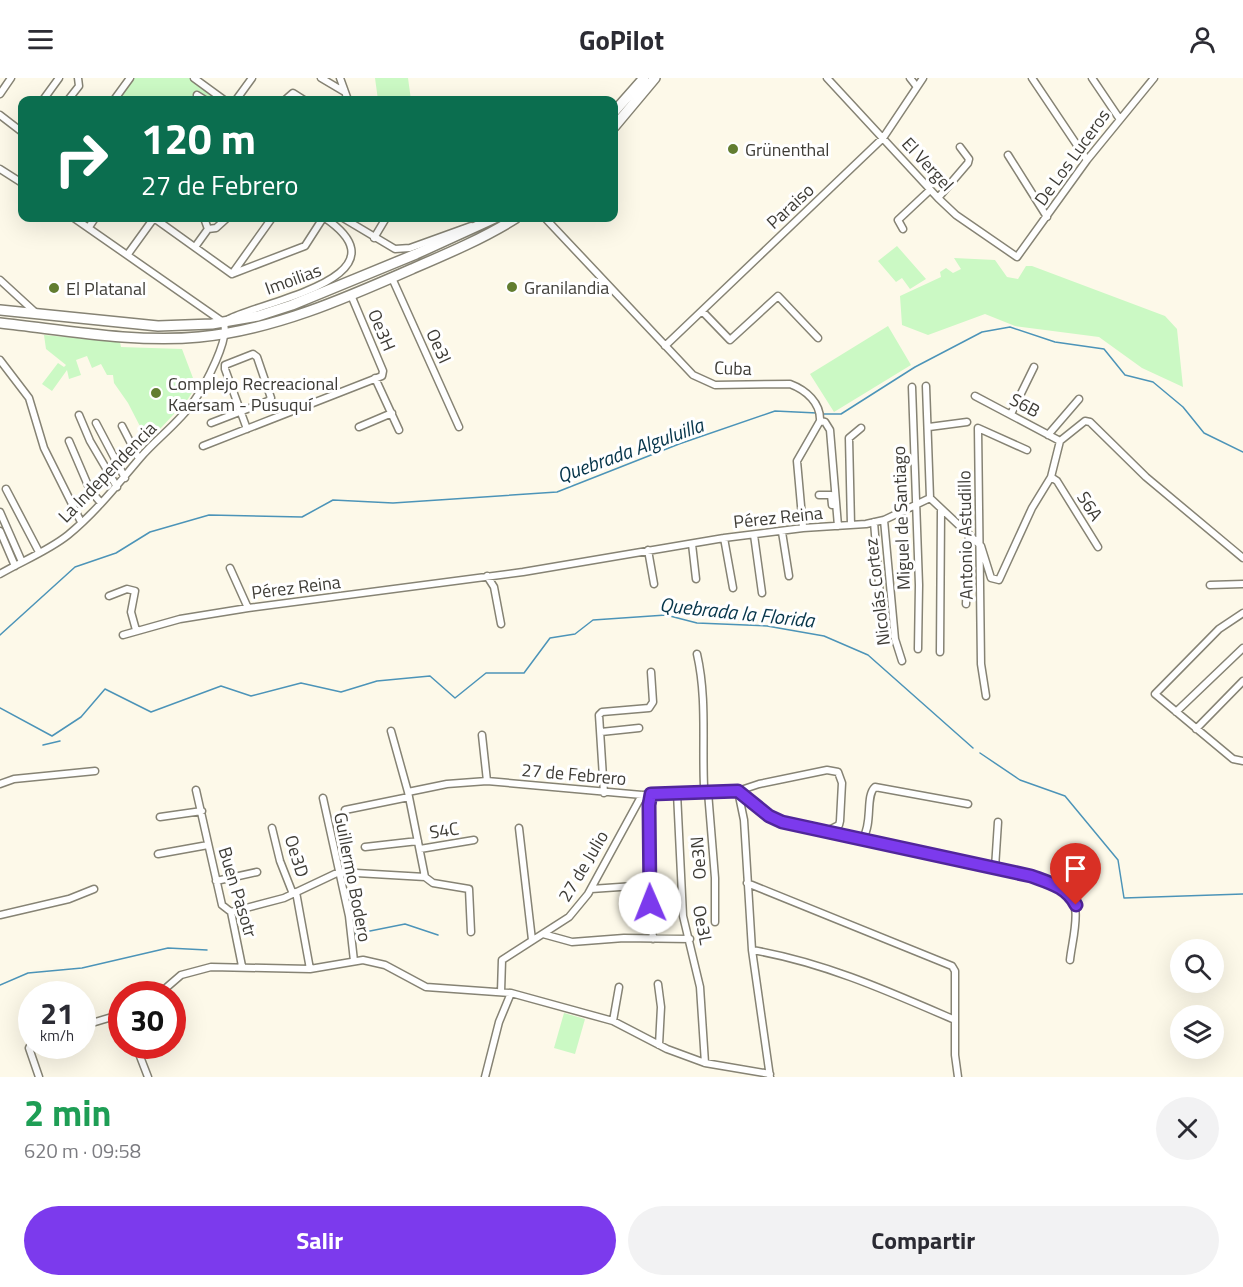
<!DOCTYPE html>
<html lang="es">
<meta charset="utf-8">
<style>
:root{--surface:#fff;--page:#f2f2f3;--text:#2b2b33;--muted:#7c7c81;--accent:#7c3aed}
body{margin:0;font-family:"Titillium Web",sans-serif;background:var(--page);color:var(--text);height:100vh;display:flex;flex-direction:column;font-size:22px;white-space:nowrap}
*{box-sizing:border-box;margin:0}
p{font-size:20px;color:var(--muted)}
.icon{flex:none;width:33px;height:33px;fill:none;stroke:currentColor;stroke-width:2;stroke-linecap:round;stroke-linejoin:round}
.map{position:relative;height:999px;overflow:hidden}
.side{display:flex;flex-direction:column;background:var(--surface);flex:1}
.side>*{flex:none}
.guide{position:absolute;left:18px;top:18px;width:600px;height:126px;border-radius:12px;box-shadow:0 6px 24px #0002;background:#0b6e4f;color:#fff;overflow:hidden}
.tools{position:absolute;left:1170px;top:861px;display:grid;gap:12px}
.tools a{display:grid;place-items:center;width:54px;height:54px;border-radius:50%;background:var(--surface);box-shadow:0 6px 24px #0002;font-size:30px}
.speed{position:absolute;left:18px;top:903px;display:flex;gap:12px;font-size:30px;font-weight:700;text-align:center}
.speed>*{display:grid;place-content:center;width:78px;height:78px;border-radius:50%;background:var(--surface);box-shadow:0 6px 24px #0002;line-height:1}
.speed small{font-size:15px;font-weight:400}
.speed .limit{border:9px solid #d22;background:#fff;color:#111}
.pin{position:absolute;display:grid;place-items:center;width:51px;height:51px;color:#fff;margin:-62px -26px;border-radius:50% 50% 50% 0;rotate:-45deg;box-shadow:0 0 6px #0007}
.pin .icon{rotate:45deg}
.me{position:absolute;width:66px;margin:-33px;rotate:359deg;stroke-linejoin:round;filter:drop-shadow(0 0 4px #0008)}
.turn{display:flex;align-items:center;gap:21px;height:126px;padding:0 24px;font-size:27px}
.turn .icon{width:78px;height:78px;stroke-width:2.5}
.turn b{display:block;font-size:42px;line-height:51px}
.round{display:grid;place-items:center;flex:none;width:63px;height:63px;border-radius:32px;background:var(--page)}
.headline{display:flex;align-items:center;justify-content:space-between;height:102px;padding:0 24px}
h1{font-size:36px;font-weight:700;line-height:45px;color:#1e9e55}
.button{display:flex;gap:12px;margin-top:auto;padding:12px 24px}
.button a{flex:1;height:69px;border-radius:36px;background:var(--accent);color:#fff;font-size:24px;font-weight:700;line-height:69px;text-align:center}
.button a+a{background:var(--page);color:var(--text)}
header{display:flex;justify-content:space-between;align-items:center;height:78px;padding:0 24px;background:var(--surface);font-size:27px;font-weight:700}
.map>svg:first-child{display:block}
</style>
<header><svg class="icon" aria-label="menu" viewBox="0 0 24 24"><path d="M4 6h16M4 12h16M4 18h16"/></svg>GoPilot<svg class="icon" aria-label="person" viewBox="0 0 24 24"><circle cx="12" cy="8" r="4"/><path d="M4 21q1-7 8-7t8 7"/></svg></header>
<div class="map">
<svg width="1243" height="999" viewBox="0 0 1243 999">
<rect width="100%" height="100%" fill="#fdf9e9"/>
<!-- green -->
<path fill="#cbf9c4" d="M134,0h55l32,22h-103z
M375,0h33l3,22h-33z
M897,168l29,33 -16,10 -8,-11 -6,4 -18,-21z
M954,180l41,2 12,17 11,2 8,-13h6l133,50 12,13 6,58 -41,-19 -43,-31 -84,-11 -30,-12 -57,21 -26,-10 -2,-29 41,-19 -1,-5 6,-4 7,5 8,-4z
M888,248l23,39 -77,47 -24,-38z
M44,257l76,7 1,5 61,2 14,37 -8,13 -43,46 -1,-11 -16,-31 -14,-20 -1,-8h-6l-6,-11 -9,4 -5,-12 -11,4 5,15 -12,4 -2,-9 -15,21 -10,-7 16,-21 6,4 2,-2 -20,-16z
M564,935l21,6 -10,35 -21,-6z"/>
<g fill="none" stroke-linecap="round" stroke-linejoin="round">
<!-- stream -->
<path stroke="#4c94b8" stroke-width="1.5" d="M822,336h19l74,-47 67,-35 28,-5 45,15 49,7 21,26 28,7 30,25 21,26 39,19
M0,557l75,-68 41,-14 34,-21 59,-17 93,2 31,-17 60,3 164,-11 122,-48 96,-33 42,2
M0,630l52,28 29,-19 24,-28 46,23 70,-26 30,10 50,-13 40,9 36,-11 53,-5 25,22 31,-25h38l26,-35 25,-4 18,-14 73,-5 31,8 70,3 57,10 44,19 105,93
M43,667l17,-4
M980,675l40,27 45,16 53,64 6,38 119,-4
M355,856l50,-10 33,11
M0,907l28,-12 54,-5 86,-20 39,2"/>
<!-- street casing -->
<g stroke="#868374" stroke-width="9">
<path id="street" d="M194,0l30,22
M321,0l22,13
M340,0l8,22
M827,0l111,120 18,17 61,42 70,-97 67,-82
M910,0l7,9
M1032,0l55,82
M1092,0l27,40
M0,16l11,-16
M197,17l8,5
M43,22l16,-22
M68,22l11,-14 -1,-8
M114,22l16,-22
M236,22l16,-22
M285,22l8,-7 11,7
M0,37l22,17
M1008,77l39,62
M0,91l22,14
M938,120l30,-35 1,-4 -9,-12
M74,140l149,104
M154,140l78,56
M204,140l4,11
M343,140l52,31 15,-1 61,-22
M545,140l148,157 22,10 75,-1c16,6 31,19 30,37l-23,40 6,67
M89,149l6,-9
M208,151l8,-1 11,-10
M903,151l-5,-9 32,-30
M374,160l12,-20
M195,169l13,-18
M128,176l26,-36
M232,196l73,-28 18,-28
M232,196l40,-56
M392,200l67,149
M0,202l36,33
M702,233l28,29 48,-44 40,42
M229,241c34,-18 182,-42 96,-101
M665,268l218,-208 40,-60
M0,282l29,38 15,50 37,74
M375,300l24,52
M926,308l4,112
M912,309l7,198 -1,64
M975,318l85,45
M1011,336l23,-47
M79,337l11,26 27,46
M820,343l5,1 5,8 8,96
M96,345l29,55
M211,345l57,-22 3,-3 -14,-41 -4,-3 -28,11v4l22,60
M122,348l17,33
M359,349l33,-14
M929,349l38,-5
M1048,357l31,-36
M69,363l21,49 11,13
M203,368l179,-70 1,-5 -32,-76
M1051,399l6,4 41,66
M6,411l33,63
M819,417h12l1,10
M0,434l22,50
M884,442l11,119 7,22
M874,444l8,99
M851,447l-2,-87 12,-10
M0,453l15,35
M782,454l7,44
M754,457l8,58
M724,460l9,50
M692,466l4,35
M648,472l6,34
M230,490l18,40
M0,496c22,-13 48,-23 68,-39 28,-23 49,-50 72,-77 17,-20 39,-35 54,-57 10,-14 38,-65 29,-79
M487,498l7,11 7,37
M1210,507l33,-1
M109,518l18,-7 8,2 -4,21 5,18
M966,526l3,-70
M1243,535l-24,16 -64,65 78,65 10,2
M123,557l57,-16 68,-11 275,-36 201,-34 79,-10 63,-4 18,-4 46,-22 51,48 10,32 8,2 33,-72 19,-31 9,-36 25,-20 5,1 56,55 97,81
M940,574l1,-141
M697,576c10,44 5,87 7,132l-3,5
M986,618l-5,-32 -3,-236 49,22
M1176,634l67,-64
M1196,651l47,-48
M391,653l17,61 17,85
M601,654l38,-4
M482,657l5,46
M0,706l14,-5 81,-8
M196,712l26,115 9,7 11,54
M738,713l21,-7 68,-14 11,2 4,11 -2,38 -1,4 -12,6
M739,713l30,25 13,6 249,54c10,4 23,7 32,12 22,13 9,51 7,72
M408,714l39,-8 40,-3 155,14 96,-4 6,29 8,130 18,127
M708,714l7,86v44
M604,715l-5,-78 3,-3 47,-4 4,-6 -2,-30
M677,715l6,123 17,71 5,76
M651,716l-2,91 4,54
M323,720l26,118 5,45
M345,732l64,-13
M160,739l42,-6
M272,750l8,33 13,33
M519,750l13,112
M863,760c10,-16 2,-42 12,-51l93,17
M365,769l53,-6
M420,771l54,-9
M158,776l50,-9
M995,790l3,-46
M425,799l8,6 36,6 2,43
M216,803l41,-9
M747,805l205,83 3,5v84l3,22
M591,811l58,-4
M296,814l14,77
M231,834l53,-14 55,-26 86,5
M0,837l69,-16 25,-10
M543,856l29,8 52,-4 66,1
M752,872c71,12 136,41 203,70
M658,906l3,23 -2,38
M501,914l1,-32 67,-43 19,-23 54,-99
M159,916l22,-19 30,-8 99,2 53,-9 22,5 41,22 85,6 102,28 54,28 38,14 65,11
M613,943l6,-34
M82,948l40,-12
M32,964l-3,6 10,29
M136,968l12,31
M485,999l14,-55 12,-29"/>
</g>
<!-- primary casing -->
<g stroke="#868374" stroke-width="12">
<path id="primary" d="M614,34l30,-34
M614,49l41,-49
M0,232l158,16 54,-2 46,-8 34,-11 124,-51 79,-36
M0,245c65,7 134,20 199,14 75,-7 147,-39 215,-69 35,-15 70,-30 102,-50"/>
</g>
<!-- street -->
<use href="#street" stroke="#fff" stroke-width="6"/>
<!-- primary -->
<use href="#primary" stroke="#fff" stroke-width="9"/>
</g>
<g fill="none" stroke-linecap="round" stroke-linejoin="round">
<!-- route casing -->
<g stroke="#51269a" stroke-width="15">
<path id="route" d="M650,825l-1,-98 2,-11 87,-3 31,25 13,6 249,54c19,7 36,11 45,29"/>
</g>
<!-- route -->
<use href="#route" stroke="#7c3aed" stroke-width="10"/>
</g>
<!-- markers -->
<g fill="#627d30" stroke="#fff" stroke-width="2">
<circle cx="733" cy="71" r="6"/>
<circle cx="512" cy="209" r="6"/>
<circle cx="54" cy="210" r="6"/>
<circle cx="156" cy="315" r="6"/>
</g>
<g text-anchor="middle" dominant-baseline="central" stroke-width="6" stroke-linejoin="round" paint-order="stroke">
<!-- poi labels -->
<g font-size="18" fill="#3e3c36" stroke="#fff" text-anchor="start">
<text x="745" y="71">Grünenthal</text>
<text x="524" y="209">Granilandia</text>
<text x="66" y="210">El Platanal</text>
<text x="168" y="305">Complejo Recreacional<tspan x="168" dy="21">Kaersam - Pusuquí</tspan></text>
</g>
<!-- street labels -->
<g font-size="18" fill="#3e3c36" stroke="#fff">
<text transform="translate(1072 79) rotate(-54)">De Los Luceros</text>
<text transform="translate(928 86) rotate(47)">El Vergel</text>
<text transform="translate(790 128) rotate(-43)">Paraiso</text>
<text transform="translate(293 201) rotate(-20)">Imoilias</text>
<text transform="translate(382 252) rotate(67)">Oe3H</text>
<text transform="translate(439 268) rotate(66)">Oe3I</text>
<text transform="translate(733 290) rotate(2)">Cuba</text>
<text transform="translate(1025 327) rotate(28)">S6B</text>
<text transform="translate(107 394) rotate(-46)">La Independencia</text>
<text transform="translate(1090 428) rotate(57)">S6A</text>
<text transform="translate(778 439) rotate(-6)">Pérez Reina</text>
<text transform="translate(901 440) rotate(-92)">Miguel de Santiago</text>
<text transform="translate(965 457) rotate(-91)">Antonio Astudillo</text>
<text transform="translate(296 509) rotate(-7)">Pérez Reina</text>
<text transform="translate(877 514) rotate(-97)">Nicolás Cortez</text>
<text transform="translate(574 696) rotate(5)">27 de Febrero</text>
<text transform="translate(444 752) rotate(-9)">S4C</text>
<text transform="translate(297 778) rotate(73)">Oe3D</text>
<text transform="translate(698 780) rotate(-94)">Oe3N</text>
<text transform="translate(583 788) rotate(-59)">27 de Julio</text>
<text transform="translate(353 799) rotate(79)">Guillermo Bodero</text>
<text transform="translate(238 814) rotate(73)">Buen Pasotr</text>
<text transform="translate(703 847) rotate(79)">Oe3L</text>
</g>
<!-- water labels -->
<g font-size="20" font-style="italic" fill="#06354a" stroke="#fff">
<text transform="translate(630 372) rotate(-20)">Quebrada Alguluilla</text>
<text transform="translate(737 534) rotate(6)">Quebrada la Florida</text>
</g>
</g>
</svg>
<div class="tools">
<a><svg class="icon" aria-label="search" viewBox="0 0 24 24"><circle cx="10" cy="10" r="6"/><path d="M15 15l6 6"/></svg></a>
<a><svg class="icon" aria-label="layers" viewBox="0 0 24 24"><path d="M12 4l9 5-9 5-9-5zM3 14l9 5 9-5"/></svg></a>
</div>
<div class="speed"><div>21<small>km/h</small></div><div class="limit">30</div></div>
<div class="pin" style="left:1076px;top:827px;background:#d93025"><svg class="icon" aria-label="arrive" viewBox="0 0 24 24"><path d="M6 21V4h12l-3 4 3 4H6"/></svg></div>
<svg class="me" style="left:650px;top:825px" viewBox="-20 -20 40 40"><circle r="19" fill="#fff"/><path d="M0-13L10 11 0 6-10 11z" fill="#7c3aed"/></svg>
<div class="guide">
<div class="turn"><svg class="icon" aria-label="right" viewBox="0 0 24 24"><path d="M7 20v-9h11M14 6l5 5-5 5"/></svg><div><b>120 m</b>27 de Febrero</div></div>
</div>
</div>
<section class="side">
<div class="headline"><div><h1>2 min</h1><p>620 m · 09:58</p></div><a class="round"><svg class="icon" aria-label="close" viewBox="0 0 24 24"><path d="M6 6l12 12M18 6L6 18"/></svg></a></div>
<div class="button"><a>Salir</a><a>Compartir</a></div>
</section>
